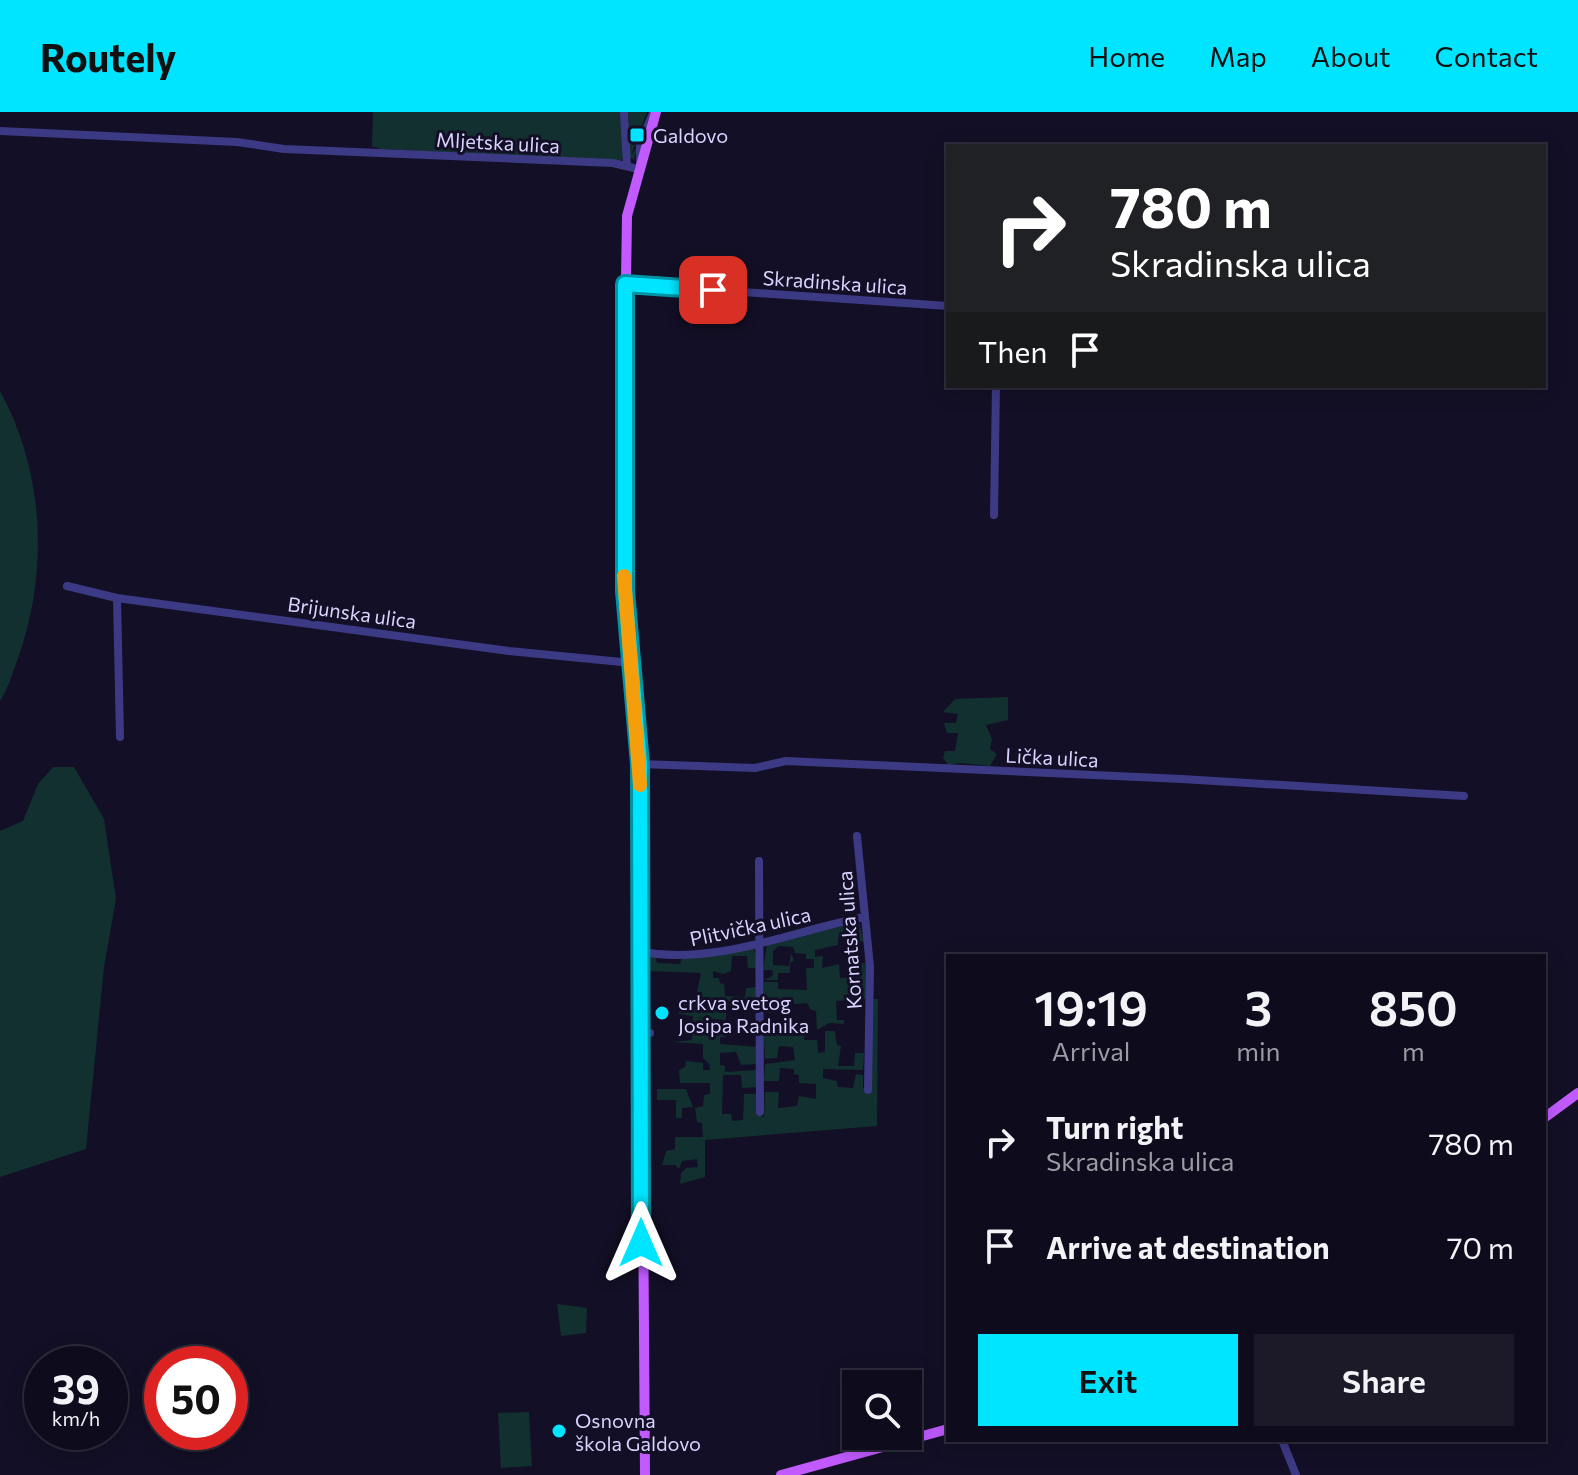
<!DOCTYPE html>
<meta charset="utf-8">
<style>
:root{--surface:#0e0b1c;--page:#1c1929;--text:#f1f3f6;--muted:#9b9ba3;--line:#2e2b3b;--accent:#00e5ff}
body{margin:0;font-family:Commissioner,sans-serif;background:var(--page);color:var(--text);height:100vh;display:flex;flex-direction:column;font-size:30px;white-space:nowrap}
*{box-sizing:border-box;margin:0}
p{font-size:26px;color:var(--muted)}
.icon{flex:none;width:44px;height:44px;fill:none;stroke:currentColor;stroke-width:2;stroke-linecap:round;stroke-linejoin:round}
.map{position:relative;flex:1;overflow:hidden}
.details{position:absolute;left:946px;top:842px;width:600px;height:488px;display:flex;flex-direction:column;background:var(--surface);border-radius:0px;box-shadow:0 4px 20px #0003,0 0 0 2px var(--line)}
.details>*{flex:none}
.top-card{position:absolute;left:946px;top:32px;width:600px;height:244px;border-radius:0px;box-shadow:0 4px 20px #0003,0 0 0 2px var(--line);background:#202124;color:#fff;overflow:hidden}
.fabs{position:absolute;left:842px;top:1258px;display:grid;gap:16px}
.fabs a{display:grid;place-items:center;width:80px;height:80px;border-radius:0px;background:var(--surface);box-shadow:0 4px 20px #0003,0 0 0 2px var(--line);font-size:40px}
.speed{position:absolute;left:24px;top:1234px;display:flex;gap:16px;font-size:40px;font-weight:700;text-align:center}
.speed>*{display:grid;place-content:center;width:104px;height:104px;border-radius:50%;background:var(--surface);box-shadow:0 4px 20px #0003,0 0 0 2px var(--line);line-height:1}
.speed small{font-size:20px;font-weight:400}
.speed .limit{border:12px solid #d22;background:#fff;color:#111}
.pin{position:absolute;display:grid;place-items:center;width:68px;height:68px;color:#fff;margin:-34px;border-radius:16px;box-shadow:0 4px 12px #0006}
.me{position:absolute;width:88px;margin:-44px;rotate:0deg;stroke-linejoin:round;filter:drop-shadow(0 0 6px #0008)}
.turn{display:flex;align-items:center;gap:28px;height:168px;padding:0 32px;font-size:36px}
.turn .icon{width:104px;height:104px;stroke-width:2.5}
.turn b{display:block;font-size:56px;line-height:68px}
.then{display:flex;align-items:center;height:76px;padding:0 32px;background:#0003;gap:16px;font-size:30px}
.eta{display:flex;justify-content:space-evenly;align-items:center;height:136px;text-align:center}
.eta b{font-size:48px;font-weight:600;line-height:56px}
.cta{display:flex;gap:16px;margin-top:auto;padding:16px 32px}
.cta a{flex:1;height:92px;border-radius:0px;background:var(--accent);color:#111;font-size:32px;font-weight:600;line-height:92px;text-align:center}
.cta a+a{background:var(--page);color:var(--text)}
ul{padding:0;list-style:none}
li{display:flex;align-items:center;gap:24px;height:104px;padding:0 32px}
li div{flex:1}
li b{display:block;font-size:30px}
li em{font-style:normal}
header{display:flex;align-items:center;gap:48px;box-sizing:border-box;height:112px;padding:0 40px;background:var(--accent);color:#111}
header strong{font-size:38px}
nav{display:flex;gap:44px;margin-inline-start:auto;font-size:28px}
.map>svg:first-child{display:block}
</style>
<header>
<strong>Routely</strong>
<nav><a>Home</a><a>Map</a><a>About</a><a>Contact</a></nav>
</header>
<div class="map">
<svg width="1578" height="1363" viewBox="0 0 1578 1363">
<rect width="100%" height="100%" fill="#130f26"/>
<!-- green -->
<path fill="#12302f" d="M373,0h249l1,44 -2,5 -240,-12 -9,-3z
M628,0h19l-16,44 6,-10 -3,14 -4,-3z
M0,279c45,82 49,183 17,270 -5,13 -9,28 -17,40z
M1008,585v23l-22,5 6,14 -2,10 7,5 -7,12 -29,-3 -13,2 -5,-7 2,-7h10l3,-18h-11l-3,-10h12l2,-9 -15,-2 12,-13z
M53,655h21l30,52 12,80 -12,68 -18,182 -86,28v-346l23,-10 15,-37z
M859,810l5,20 -26,-5v8l-23,5v7l8,-1 -1,12 17,-4 1,14 17,-1 -1,-13 10,-1v36l-30,2 1,19h7v4l-15,-1 -12,7 -1,-19 -5,-1 -4,-7 -13,1 -1,-4h-12l-1,12 -16,1v-31h14v7l29,1 -1,-22h8v-9h-8v-5l-11,-1 -2,-6 -15,-1 -5,5v14l16,1 2,-13 3,8 -4,2v10h-12v7h-13l8,-5 -1,-5h-9l4,-26z
M754,836l3,20h-9l-1,-12h-15l-1,15 -8,3 -10,-3v7h6l1,5 4,1 1,12 20,1 1,-9 11,-1v14h-31v19l-32,-3 31,6 1,14h-6v7l38,3v17l-17,1 -5,-13 -16,1v12l5,1v6l32,-2 1,17 -16,1 -1,-13h-18l-1,39h9l1,7 11,-1 1,-26h14l-1,21 7,2 1,-25h14l-1,16 19,-2 2,-10 17,3v-15l-17,-1v-8l-5,-1v-5l-14,-1 -1,13h-15l1,-17 30,-4 -2,-13 -14,-1 -2,12 -12,1 -2,-36 14,-1 -1,13 20,1v-12l10,1 -2,15h13l1,13 7,-1v-21h10l2,14 4,1 -3,20h16l1,-13h9l-1,17 -40,-1v9l14,3 1,6 15,1 3,-14 7,1v13h6l4,-89h5l-1,127 -172,14v37l-25,7 1,-11 5,-5 12,-1 -1,-8 -15,2 -3,8 -4,-4h-13l4,-14 9,-2v-12h28l-1,-14 -5,-1 -2,-14 8,-2 1,-11 6,-1v-11h-30l-1,-13 6,-3 1,-6 17,2v7h7v-5l-7,-7v-14l-32,-2 21,-2 1,-24 -14,-2v-13h-5l28,-2v-7h-5l4,-19 -55,-2 -1,-11 10,-4 2,7 23,1 2,-7 35,-1z
M657,977h29l7,18 -11,1v10h-6v-18h-19z
M557,1192l30,4 -1,25 -25,3z
M529,1300l3,54 -31,2 -3,-55z"/>
<g fill="none" stroke-linecap="round" stroke-linejoin="round">
<!-- minor -->
<path stroke="#3d3a85" stroke-width="8" d="M624,0l3,53
M0,19l237,11 47,7 329,14 25,6
M640,52v-20l13,-31
M625,172l323,22
M994,403l2,-129
M67,474l50,12 392,53 123,12
M117,486l3,139
M640,652l115,4 31,-7 396,18 282,17
M857,724l13,131 -2,123
M759,749l1,251
M641,840c77,13 148,-20 223,-35
M649,921h1
M1282,1328l14,35"/>
<!-- major -->
<path stroke="#c25bff" stroke-width="10" d="M1544,1006l34,-25
M645,1363l-5,-711 -15,-173 -2,-118 4,-257 29,-104
M781,1363l167,-46"/>
</g>
<g fill="none" stroke-linecap="round" stroke-linejoin="round">
<!-- route casing -->
<g stroke="#0095a6" stroke-width="20">
<path id="route" d="M641,1131l-1,-479 -15,-173v-307l88,6"/>
</g>
<!-- route -->
<use href="#route" stroke="#00e5ff" stroke-width="14"/>
<!-- slow -->
<path stroke="#f59e0b" stroke-width="14" d="M624,464l16,209"/>
</g>
<!-- markers -->
<g fill="#00e5ff" stroke="#130f26" stroke-width="3">
<rect x="629" y="15" width="16" height="16" rx="4"/>
<circle cx="662" cy="901" r="8"/>
<circle cx="559" cy="1319" r="8"/>
</g>
<g text-anchor="middle" dominant-baseline="central" stroke-width="6" stroke-linejoin="round" paint-order="stroke">
<!-- poi labels -->
<g font-size="20" fill="#d9d4ff" stroke="#130f26" text-anchor="start">
<text x="653" y="23">Galdovo</text>
<text x="678" y="890">crkva svetog<tspan x="678" dy="23">Josipa Radnika</tspan></text>
<text x="575" y="1308">Osnovna<tspan x="575" dy="23">škola Galdovo</tspan></text>
</g>
<!-- street labels -->
<g font-size="20" fill="#d9d4ff" stroke="#130f26">
<text transform="translate(498 30) rotate(3)">Mljetska ulica</text>
<text transform="translate(835 170) rotate(4)">Skradinska ulica</text>
<text transform="translate(352 500) rotate(8)">Brijunska ulica</text>
<text transform="translate(1052 645) rotate(3)">Lička ulica</text>
<text transform="translate(750 814) rotate(-12)">Plitvička ulica</text>
<text transform="translate(849 828) rotate(-94)">Kornatska ulica</text>
</g>
</g>
</svg>
<div class="fabs">
<a><svg class="icon" aria-label="search" viewBox="0 0 24 24"><circle cx="10" cy="10" r="6"/><path d="M15 15l6 6"/></svg></a>
</div>
<div class="speed"><div>39<small>km/h</small></div><div class="limit">50</div></div>
<div class="pin" style="left:713px;top:178px;background:#d93025"><svg class="icon" aria-label="arrive" viewBox="0 0 24 24"><path d="M6 21V4h12l-3 4 3 4H6"/></svg></div>
<svg class="me" style="left:641px;top:1131px" viewBox="-20 -20 40 40"><path d="M0-17L14 15 0 8-14 15z" fill="#00e5ff" stroke="#fff" stroke-width="4"/></svg>
<div class="top-card">
<div class="turn"><svg class="icon" aria-label="right" viewBox="0 0 24 24"><path d="M7 20v-9h11M14 6l5 5-5 5"/></svg><div><b>780 m</b>Skradinska ulica</div></div>
<div class="then">Then<svg class="icon" aria-label="arrive" viewBox="0 0 24 24"><path d="M6 21V4h12l-3 4 3 4H6"/></svg></div>
</div>
<section class="details">
<div class="eta">
<div><b>19:19</b><p>Arrival</p></div>
<div><b>3</b><p>min</p></div>
<div><b>850</b><p>m</p></div>
</div>
<ul>
<li><svg class="icon" aria-label="right" viewBox="0 0 24 24"><path d="M7 20v-9h11M14 6l5 5-5 5"/></svg><div><b>Turn right</b><p>Skradinska ulica</p></div><em>780 m</em></li>
<li><svg class="icon" aria-label="arrive" viewBox="0 0 24 24"><path d="M6 21V4h12l-3 4 3 4H6"/></svg><div><b>Arrive at destination</b></div><em>70 m</em></li>
</ul>
<div class="cta"><a>Exit</a><a>Share</a></div>
</section>
</div>
